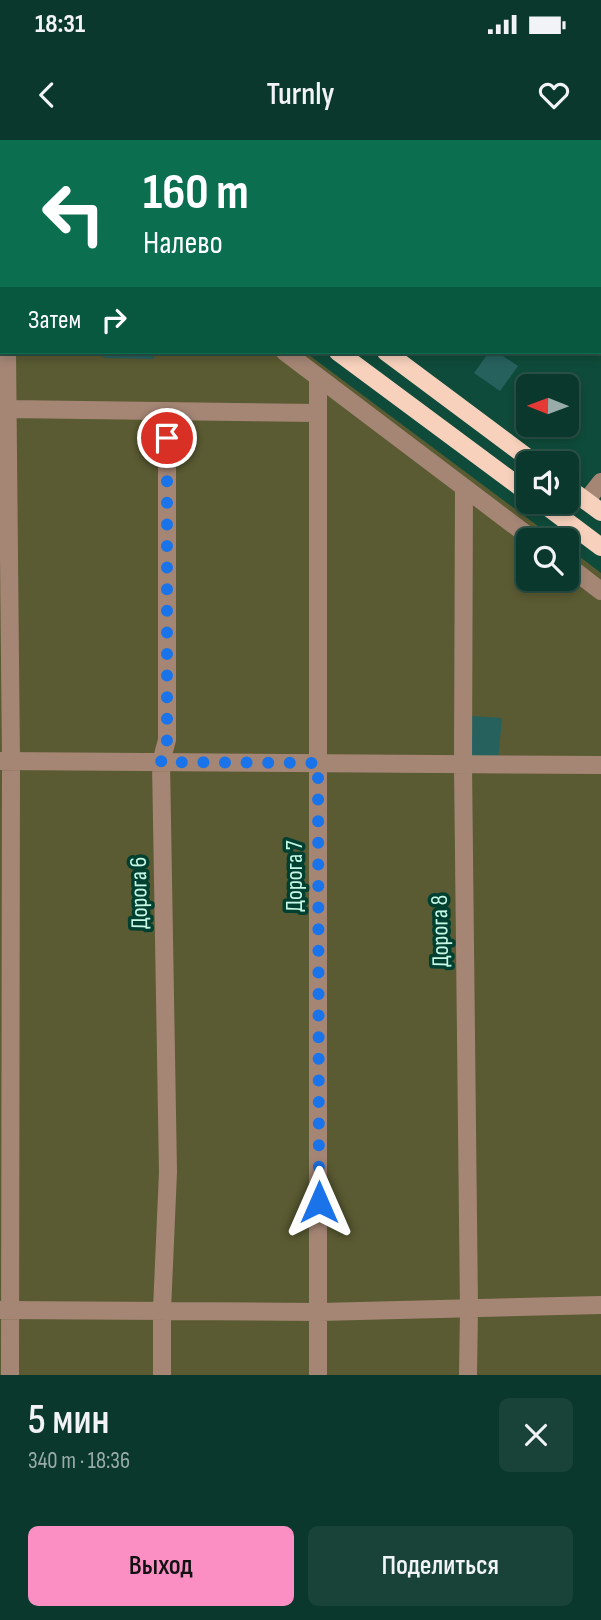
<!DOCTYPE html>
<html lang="ru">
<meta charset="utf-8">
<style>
:root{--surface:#0b382c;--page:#194338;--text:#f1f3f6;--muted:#9aaca9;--line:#2b5248;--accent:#fb8fc4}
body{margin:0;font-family:"Sofia Sans Condensed",sans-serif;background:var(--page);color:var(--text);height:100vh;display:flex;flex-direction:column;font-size:26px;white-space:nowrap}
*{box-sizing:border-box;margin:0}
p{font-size:23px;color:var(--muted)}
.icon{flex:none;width:38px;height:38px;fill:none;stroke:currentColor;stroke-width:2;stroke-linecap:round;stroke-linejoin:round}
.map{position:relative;height:1235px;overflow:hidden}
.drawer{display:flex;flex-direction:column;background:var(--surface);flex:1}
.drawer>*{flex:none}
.guide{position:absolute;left:0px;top:0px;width:602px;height:214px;box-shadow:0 4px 10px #0003,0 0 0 2px var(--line);background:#0b6e4f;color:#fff;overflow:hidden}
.needle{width:46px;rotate:271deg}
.buttons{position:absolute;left:516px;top:234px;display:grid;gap:14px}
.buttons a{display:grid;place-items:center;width:63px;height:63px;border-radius:10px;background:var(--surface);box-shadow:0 4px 10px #0003,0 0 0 2px var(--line);font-size:35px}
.pin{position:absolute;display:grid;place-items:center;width:60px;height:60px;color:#fff;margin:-30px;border:4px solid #fff;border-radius:50%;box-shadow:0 2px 7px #0007}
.me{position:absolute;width:77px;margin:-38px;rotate:0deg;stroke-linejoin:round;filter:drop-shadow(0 0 5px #0008)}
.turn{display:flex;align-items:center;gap:24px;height:147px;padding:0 28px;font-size:32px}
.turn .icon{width:91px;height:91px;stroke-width:2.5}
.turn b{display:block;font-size:49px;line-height:60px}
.then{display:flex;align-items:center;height:66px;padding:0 28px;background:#0003;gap:14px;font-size:26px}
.round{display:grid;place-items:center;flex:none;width:74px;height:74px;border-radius:10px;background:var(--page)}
.overview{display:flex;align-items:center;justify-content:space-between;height:119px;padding:0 28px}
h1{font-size:42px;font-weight:600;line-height:52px}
.primary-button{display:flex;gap:14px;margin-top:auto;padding:14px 28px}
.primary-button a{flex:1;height:80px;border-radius:10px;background:var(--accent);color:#111;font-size:28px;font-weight:600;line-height:80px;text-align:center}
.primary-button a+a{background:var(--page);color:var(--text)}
.status{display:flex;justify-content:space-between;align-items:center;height:49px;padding:0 35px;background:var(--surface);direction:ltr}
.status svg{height:19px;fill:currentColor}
header{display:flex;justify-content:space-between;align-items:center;height:91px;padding:0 28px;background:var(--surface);font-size:32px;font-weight:600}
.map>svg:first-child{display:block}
</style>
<div class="status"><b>18:31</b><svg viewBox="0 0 49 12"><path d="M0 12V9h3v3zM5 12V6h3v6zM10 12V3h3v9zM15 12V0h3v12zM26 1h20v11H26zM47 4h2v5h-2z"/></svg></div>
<header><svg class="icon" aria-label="back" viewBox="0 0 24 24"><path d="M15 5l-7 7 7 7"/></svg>Turnly<svg class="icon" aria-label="heart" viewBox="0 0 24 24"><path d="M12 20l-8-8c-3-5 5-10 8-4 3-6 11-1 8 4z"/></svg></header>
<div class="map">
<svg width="601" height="1235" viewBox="0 0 601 1235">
<rect width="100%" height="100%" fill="#0f4b3a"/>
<!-- green -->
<path fill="#5a5b32" d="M0,0l24,2h-22v210h303l253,189h-30v38h39v-32l34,26v802h-601z"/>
<!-- building -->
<path fill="#27615e" d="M103,212h51v7l-51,-1z
M489,212h8l21,14 -18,25 -26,-18z
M531,238l14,9h-17v26l-14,-10z
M471,576l31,2 -4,43 -31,-3z"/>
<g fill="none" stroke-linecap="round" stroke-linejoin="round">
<!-- minor -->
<path stroke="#a58675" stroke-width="18" d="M438,0l3,2
M131,2l1,-2
M0,18l2,1
M600,117h1
M7,212l4,409 -1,614
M285,212l250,189
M8,269l310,4
M464,347l-1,277 6,545 -1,66
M586,361l15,-19
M567,425l34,26
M0,621l601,4
M0,1170l319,2 282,-7
M162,1235v-65l6,-138 -7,-410 6,-22v-329
M318,1235v-998"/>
<!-- major -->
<path stroke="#f7d1bc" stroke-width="18" d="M52,0l3,2
M102,0l2,2
M338,212l190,141
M386,212l150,112
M567,347l34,25
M541,362l60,45"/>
</g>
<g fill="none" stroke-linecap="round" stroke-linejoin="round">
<!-- route -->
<path stroke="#1a73e8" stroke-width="12" stroke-dasharray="0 21.6" d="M167,298v302l-6,22 157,1 1,439"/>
</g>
<g text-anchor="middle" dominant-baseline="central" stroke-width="7" stroke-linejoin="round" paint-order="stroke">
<!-- street labels -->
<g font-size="24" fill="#c7f7e5" stroke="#004030">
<text transform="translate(294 736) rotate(-90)">Дорога 7</text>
<text transform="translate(139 753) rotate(-91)">Дорога 6</text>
<text transform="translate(440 791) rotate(-91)">Дорога 8</text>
</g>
</g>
</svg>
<div class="buttons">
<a><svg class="needle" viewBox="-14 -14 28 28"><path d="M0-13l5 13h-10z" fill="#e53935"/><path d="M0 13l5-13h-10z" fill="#9aaca9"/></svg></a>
<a><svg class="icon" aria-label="sound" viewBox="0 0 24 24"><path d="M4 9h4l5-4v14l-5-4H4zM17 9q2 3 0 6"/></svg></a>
<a><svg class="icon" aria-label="search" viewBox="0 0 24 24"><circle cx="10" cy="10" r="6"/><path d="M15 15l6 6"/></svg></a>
</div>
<div class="pin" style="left:167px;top:298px;background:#d93025"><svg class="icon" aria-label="arrive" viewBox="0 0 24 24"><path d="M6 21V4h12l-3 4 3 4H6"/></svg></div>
<svg class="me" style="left:319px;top:1062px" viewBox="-20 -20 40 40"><path d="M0-17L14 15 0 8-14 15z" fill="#1a73e8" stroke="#fff" stroke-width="4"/></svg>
<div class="guide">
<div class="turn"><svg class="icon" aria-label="left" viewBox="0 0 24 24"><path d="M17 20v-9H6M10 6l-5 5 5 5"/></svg><div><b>160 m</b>Налево</div></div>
<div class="then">Затем<svg class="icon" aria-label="right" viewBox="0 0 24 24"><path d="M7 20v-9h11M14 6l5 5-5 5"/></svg></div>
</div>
</div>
<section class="drawer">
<div class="overview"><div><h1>5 мин</h1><p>340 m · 18:36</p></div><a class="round"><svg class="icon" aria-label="close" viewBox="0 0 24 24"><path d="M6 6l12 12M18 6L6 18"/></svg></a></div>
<div class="primary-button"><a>Выход</a><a>Поделиться</a></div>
</section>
